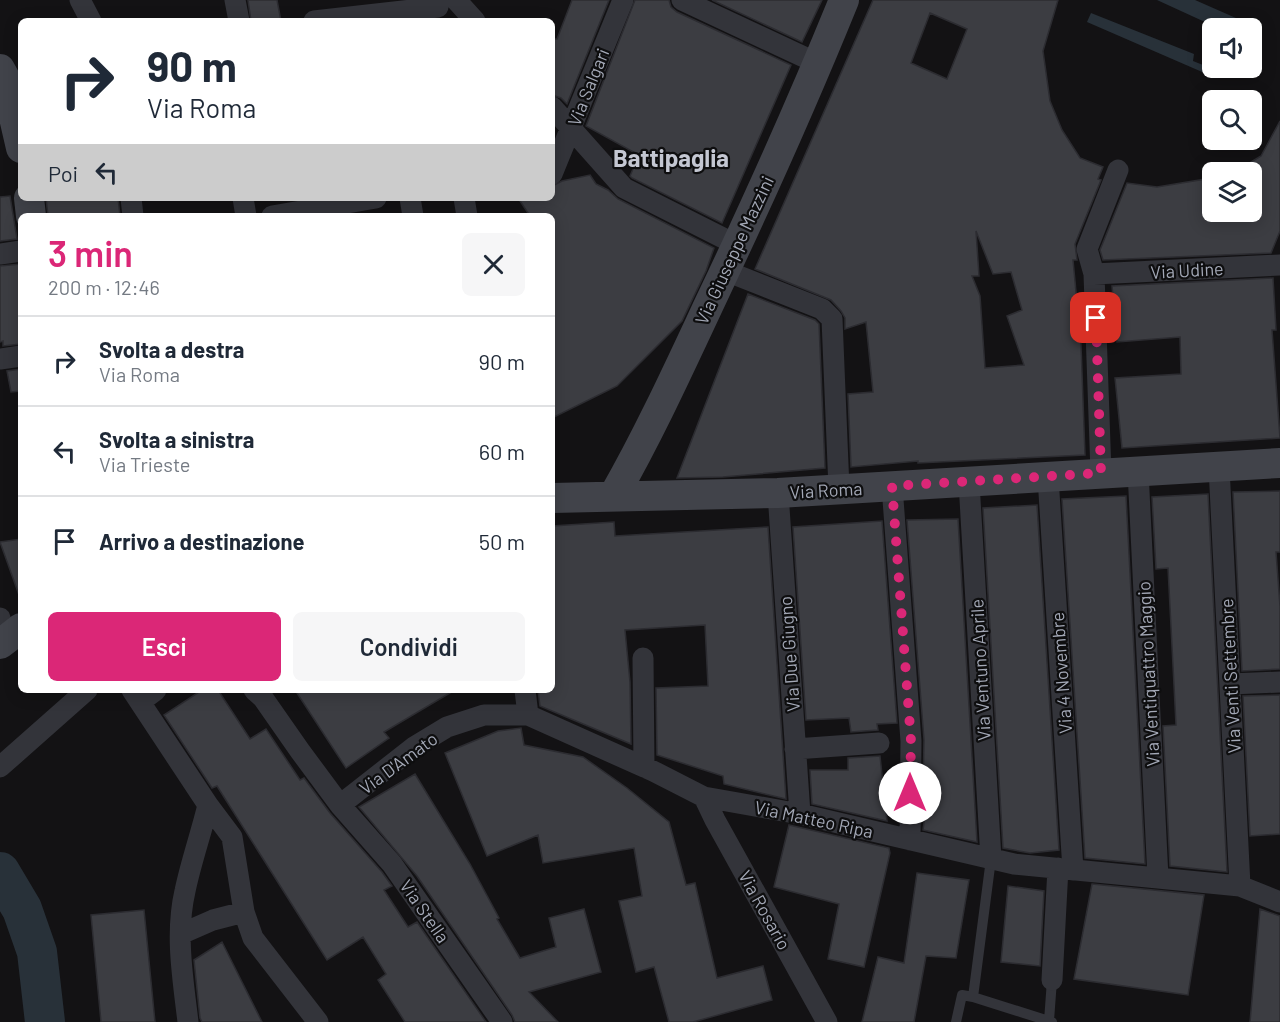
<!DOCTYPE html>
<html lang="it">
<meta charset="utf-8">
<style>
:root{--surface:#fff;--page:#f6f6f7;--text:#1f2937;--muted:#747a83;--line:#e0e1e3;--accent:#db2777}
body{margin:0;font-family:Barlow,sans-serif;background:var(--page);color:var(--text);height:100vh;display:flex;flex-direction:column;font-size:22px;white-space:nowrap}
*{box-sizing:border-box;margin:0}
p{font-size:20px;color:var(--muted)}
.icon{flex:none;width:33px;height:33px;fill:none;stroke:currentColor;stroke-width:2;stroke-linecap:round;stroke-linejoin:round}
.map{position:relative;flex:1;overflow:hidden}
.details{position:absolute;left:18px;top:213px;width:537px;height:480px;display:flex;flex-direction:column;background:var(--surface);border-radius:9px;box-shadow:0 3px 15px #0003}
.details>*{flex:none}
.hud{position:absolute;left:18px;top:18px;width:537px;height:183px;border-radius:9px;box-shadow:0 3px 15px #0003;background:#fff;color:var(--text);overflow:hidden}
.fabs{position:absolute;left:1202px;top:18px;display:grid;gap:12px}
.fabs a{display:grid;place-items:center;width:60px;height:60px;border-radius:9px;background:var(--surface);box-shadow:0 3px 15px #0003;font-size:30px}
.pin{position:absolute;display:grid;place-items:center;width:51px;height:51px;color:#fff;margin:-26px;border-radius:12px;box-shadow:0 3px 9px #0006}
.me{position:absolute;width:66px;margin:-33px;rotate:0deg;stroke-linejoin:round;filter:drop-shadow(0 0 4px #0008)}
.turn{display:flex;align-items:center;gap:21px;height:126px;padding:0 30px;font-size:27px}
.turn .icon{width:78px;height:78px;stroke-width:2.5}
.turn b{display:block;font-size:42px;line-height:51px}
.then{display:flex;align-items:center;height:57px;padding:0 30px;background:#0003;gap:12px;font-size:22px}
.round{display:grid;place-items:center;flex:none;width:63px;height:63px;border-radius:9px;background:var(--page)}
.overview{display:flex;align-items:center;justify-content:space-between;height:102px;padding:0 30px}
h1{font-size:36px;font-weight:600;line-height:45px;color:var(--accent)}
.primary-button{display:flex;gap:12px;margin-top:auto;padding:12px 30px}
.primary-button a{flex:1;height:69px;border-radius:9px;background:var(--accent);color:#fff;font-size:24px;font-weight:600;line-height:69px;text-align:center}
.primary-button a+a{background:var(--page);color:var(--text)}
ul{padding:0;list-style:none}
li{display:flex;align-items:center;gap:18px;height:90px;padding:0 30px;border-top:2px solid var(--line)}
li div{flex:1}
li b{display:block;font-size:22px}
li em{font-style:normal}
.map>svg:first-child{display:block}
</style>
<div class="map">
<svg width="1280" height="1022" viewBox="0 0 1280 1022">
<rect width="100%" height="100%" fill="#131214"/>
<!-- water -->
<path fill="#283139" d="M1157,0h38l50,22 -3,6h-24z
M1091,13l103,41 -1,7 30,12 -7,5 -129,-56z"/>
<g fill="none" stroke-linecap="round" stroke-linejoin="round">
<!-- river -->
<path stroke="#283139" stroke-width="40" d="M0,872l22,37 15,43 8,70"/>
</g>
<!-- building -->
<path fill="#3c3d42" stroke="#2c2c31" stroke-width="1.5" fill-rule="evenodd" d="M248,0h29l4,21h-30z
M572,0h37l-42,104 -6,-6 -9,-3v-56h5z
M635,0h34l2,7 6,5 114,53 -69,158 -90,-45 -2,-2 9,-21 -53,-29z
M712,0h110l-20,42z
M873,0h185l-15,51 7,50 12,29 18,28 23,9 -5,12 3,1 -26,64 2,16h-4l8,85 4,110 -167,8v-2l-67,6 -3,-73 25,-2 -7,-70 -21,7v-11l-4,-7 -10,-11 -76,-31zM930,13l37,16 -20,50 -36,-16zM976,231l17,43 18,-2 11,38 -15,6 17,49 -39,3 -5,-72 -8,-20h7z
M1280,121v110l-9,22 -168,7 -3,-10 27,-67 30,4 55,-9v34h39v-50l10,-6z
M590,175l6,9 12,6 10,9 96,49 -8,23 -24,50 -65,65 -65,32v-202h-22l-12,-18h34v-12l10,-5z
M10,196l7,43 -17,2v-44z
M46,198h72l2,18h-72z
M21,264v80l-18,2v-5l-3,1v-76z
M1273,278l3,52h-4l8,108 -158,10 -7,-70 66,-4 -1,-37 -63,5 -5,-56z
M748,294l67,26 4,4 6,144 -102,9 -46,1z
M21,369v22l-10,1 -4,-21z
M1280,491v61h-4l4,54v63l-38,2 -9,-179z
M1208,494l19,378 -57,-6 -7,-140 13,-1 -8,-157 -12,1 -4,-72z
M1126,496l19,368 -60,-6 -23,-359z
M1037,505l22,345 -29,3 -27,-5 -20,-340z
M958,519l19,323 -54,-12 5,-38 -5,-1 1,-51 -17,-220z
M882,521l15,202 -20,1 1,6 -27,2 -2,-14 -43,2 -13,-193z
M614,522l1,14 153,-9 18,272 -62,-15 -1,-8 -66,-21 -1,-67 52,-2 -3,-61 -80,5 5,52 1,62 -91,-38 -2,-16h14v-164z
M21,539v56h-2l-19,-53z
M202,690h16l32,49 16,-10 34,51 4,-2 26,35 52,59 10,14 -8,4 24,37 9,-5 69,100h-81l-27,-42 8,-6 -23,-37 -36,23 -110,-174 -5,2 -48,-73z
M295,690h160l-71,42 5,6 -43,30z
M1280,695v139l-30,2 -7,-140z
M521,728l3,17 59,12 44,31 42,34 17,63 9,-2 22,95 46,-12 9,34 -79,22h-24l-15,-55 -18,5 -17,-71 23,-5 -8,-48 -91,15 -5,-28 -51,21 -42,-103 53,-22z
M880,756l7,65 -75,-17 -2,-34h38v-12z
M415,774l55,90 29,54 -2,1 23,39 36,-11 -7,-29 35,-9 17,63 -72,20 29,30h-43l-3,-7 -95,-139 -58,-69z
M789,825l100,23 1,5 -26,114 -36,-8 11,-55 -65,-17z
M917,873l52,7 -13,78 -30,-2 -12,66h-52l16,-65 26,6z
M1092,884l112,11 -16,100 -114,-16z
M1008,886l36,5 -4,75 -39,-4z
M1260,909l20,7v106h-30z
M144,910l11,112h-54l-10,-107z
M222,942l40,80h-60l-2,-4 -6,-58z"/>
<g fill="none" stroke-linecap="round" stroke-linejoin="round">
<!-- lane -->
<path stroke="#33343a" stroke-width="10" d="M1052,980l-3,41 3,1
M973,997l18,-138
M956,1022l6,-27 11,2 76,24"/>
<!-- street -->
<path stroke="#33343a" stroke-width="21" d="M80,0l11,21
M235,0l4,21
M456,0l19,21
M682,0l137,64
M314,21l124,-14
M552,107l72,81 113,57
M552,174l71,-174
M131,198l2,18
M243,198l3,18
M410,198l3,18
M464,198l3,18
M272,216l104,-18
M0,254l21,-3
M726,271l96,38 10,10 7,170
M1094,274l186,-9
M0,359l21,-3
M1219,467l21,419
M1138,471l20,407
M1101,473l-7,-199 -7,-25 31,-79
M1048,477l25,393
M969,482l22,377
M892,486l19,255 -1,99
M778,493l22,321
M0,618l5,22
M643,658l1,109
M1230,684l50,-2
M132,690l76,115 24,32 12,75 9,26 65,84
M254,690l9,8 37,53 40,54 52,59 110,158
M525,690l3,25
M140,702l16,-12
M795,749l84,-6
M0,767l87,-77
M704,797l11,23 112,202
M340,805l74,-58 33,-20 37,-12h44l125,56 51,26 96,17 214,50 226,22 40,16
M181,934l32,-14 31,-8
M1052,980l6,-112
M188,1022c-5,-43 -13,-88 -3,-131 6,-29 16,-57 23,-86"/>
<!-- secondary -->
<path stroke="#41434a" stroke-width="30" d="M0,69l5,9 16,70
M29,198l2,18
M614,495c36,-63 66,-129 97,-195 47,-99 92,-199 133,-300
M552,498l226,-5 502,-30
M0,644l21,-16"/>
</g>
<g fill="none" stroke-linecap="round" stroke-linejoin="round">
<!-- route -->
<path stroke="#db2777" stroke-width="10" stroke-dasharray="0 18" d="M910,793l1,-52 -19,-255 209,-13 -5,-155"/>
</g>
<g text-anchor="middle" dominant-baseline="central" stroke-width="4.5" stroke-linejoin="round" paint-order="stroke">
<!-- street labels -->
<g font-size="18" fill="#a3a8b6" stroke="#0e0e0f">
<text transform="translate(588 87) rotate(-68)">Via Salgari</text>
<text transform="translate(734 250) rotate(-65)">Via Giuseppe Mazzini</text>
<text transform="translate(1187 270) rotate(-3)">Via Udine</text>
<text transform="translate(826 490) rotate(-3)">Via Roma</text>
<text transform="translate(789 654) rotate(-94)">Via Due Giugno</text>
<text transform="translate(980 670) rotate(-93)">Via Ventuno Aprile</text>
<text transform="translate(1061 673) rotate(-94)">Via 4 Novembre</text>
<text transform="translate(1148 674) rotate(-93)">Via Ventiquattro Maggio</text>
<text transform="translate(1230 676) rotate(-93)">Via Venti Settembre</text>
<text transform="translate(398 763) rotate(-36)">Via D'Amato</text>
<text transform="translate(814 819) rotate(12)">Via Matteo Ripa</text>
<text transform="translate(765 910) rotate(61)">Via Rosario</text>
<text transform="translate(425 911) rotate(55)">Via Stella</text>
</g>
<!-- district labels -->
<g font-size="24" font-weight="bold" fill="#c4c7d2" stroke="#0e0e0f">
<text x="671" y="157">Battipaglia</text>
</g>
</g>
</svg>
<div class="fabs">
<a><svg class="icon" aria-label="sound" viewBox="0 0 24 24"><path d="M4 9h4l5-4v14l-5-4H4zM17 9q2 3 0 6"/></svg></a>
<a><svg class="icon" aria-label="search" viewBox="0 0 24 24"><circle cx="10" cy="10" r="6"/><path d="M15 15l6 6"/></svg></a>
<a><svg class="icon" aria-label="layers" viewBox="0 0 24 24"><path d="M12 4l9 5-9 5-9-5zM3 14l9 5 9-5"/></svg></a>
</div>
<div class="pin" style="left:1096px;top:318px;background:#d93025"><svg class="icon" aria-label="arrive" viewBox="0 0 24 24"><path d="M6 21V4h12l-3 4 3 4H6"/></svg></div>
<svg class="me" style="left:910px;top:793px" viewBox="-20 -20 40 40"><circle r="19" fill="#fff"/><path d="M0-13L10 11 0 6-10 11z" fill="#db2777"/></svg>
<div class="hud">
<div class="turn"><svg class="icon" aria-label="right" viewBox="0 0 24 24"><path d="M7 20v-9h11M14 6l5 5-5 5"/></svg><div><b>90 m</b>Via Roma</div></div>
<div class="then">Poi<svg class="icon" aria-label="left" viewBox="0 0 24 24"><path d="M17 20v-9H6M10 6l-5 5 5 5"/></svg></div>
</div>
<section class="details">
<div class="overview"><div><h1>3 min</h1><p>200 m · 12:46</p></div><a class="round"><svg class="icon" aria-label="close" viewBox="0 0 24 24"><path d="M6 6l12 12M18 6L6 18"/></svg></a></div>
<ul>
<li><svg class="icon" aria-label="right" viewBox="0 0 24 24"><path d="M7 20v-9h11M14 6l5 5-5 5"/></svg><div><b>Svolta a destra</b><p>Via Roma</p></div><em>90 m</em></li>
<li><svg class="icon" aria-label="left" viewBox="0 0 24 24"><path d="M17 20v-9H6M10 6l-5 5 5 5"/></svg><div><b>Svolta a sinistra</b><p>Via Trieste</p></div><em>60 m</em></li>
<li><svg class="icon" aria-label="arrive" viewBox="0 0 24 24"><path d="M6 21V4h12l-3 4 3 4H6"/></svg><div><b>Arrivo a destinazione</b></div><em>50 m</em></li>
</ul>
<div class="primary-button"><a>Esci</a><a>Condividi</a></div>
</section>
</div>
